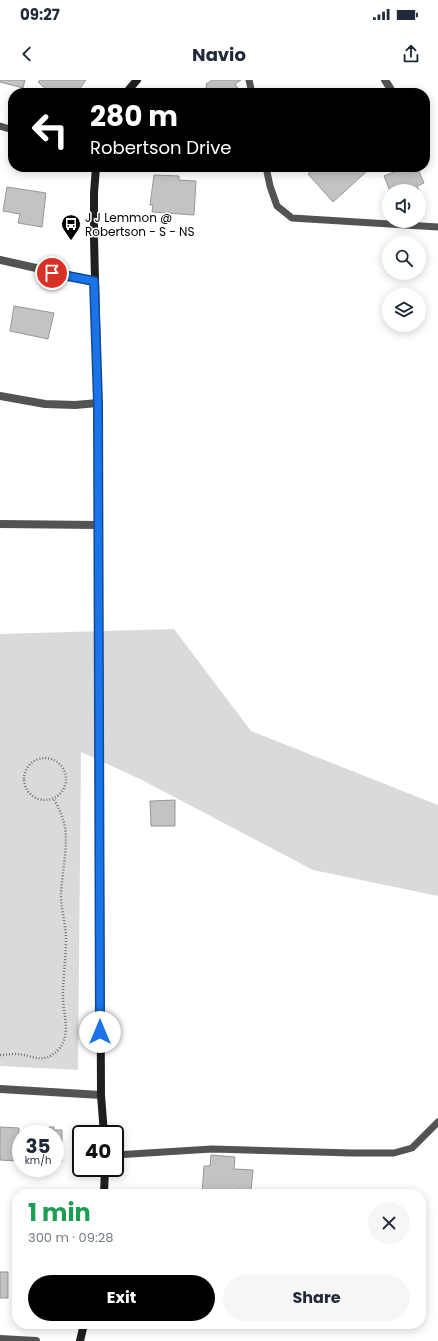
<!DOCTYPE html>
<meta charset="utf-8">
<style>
:root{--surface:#fff;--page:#f6f6f7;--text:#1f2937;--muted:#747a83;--accent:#000}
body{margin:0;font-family:Poppins,sans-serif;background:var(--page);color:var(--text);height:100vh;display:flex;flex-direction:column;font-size:15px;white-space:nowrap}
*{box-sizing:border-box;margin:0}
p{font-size:13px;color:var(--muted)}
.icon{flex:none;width:22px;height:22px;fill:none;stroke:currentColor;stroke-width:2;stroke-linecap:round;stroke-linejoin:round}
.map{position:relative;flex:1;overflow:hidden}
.sheet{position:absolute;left:12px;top:1109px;width:414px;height:140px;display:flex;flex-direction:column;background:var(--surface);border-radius:16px;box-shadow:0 2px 10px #0003}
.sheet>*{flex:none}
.banner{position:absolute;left:8px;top:8px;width:422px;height:84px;border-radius:16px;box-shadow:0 2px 10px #0003;background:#000;color:#fff;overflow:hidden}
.buttons{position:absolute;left:382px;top:104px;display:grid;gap:8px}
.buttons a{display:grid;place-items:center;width:44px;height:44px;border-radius:50%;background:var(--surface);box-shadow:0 2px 10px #0003;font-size:20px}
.speed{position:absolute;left:12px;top:1045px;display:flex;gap:8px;font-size:20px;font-weight:700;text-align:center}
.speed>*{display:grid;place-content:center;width:52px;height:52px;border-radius:50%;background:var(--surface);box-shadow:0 2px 10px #0003;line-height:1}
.speed small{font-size:10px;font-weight:400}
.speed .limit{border:2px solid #111;border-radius:6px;background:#fff;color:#111}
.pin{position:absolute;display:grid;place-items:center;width:34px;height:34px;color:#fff;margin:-17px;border:2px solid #fff;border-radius:50%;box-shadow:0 1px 4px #0007}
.me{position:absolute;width:44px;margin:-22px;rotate:0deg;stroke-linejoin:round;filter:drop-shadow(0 0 3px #0008)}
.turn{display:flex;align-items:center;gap:14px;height:84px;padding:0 16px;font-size:18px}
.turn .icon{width:52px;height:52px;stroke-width:2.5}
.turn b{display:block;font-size:28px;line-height:34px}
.round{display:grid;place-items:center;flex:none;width:42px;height:42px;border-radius:21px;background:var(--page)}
.summary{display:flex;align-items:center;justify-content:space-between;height:68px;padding:0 16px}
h1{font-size:24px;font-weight:700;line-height:30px;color:#1e9e55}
.action{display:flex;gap:8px;margin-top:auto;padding:8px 16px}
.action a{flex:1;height:46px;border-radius:24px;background:var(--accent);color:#fff;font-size:16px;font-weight:700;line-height:46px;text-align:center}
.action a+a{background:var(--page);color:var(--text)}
.status{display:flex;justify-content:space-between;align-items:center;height:28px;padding:0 20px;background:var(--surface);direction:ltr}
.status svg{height:11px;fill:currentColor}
header{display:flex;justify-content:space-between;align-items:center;height:52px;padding:0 16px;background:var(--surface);font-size:18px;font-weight:700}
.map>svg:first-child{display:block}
</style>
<div class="status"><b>09:27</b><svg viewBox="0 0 49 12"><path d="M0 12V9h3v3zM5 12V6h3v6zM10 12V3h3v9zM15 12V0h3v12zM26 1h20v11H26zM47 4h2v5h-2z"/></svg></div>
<header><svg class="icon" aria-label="back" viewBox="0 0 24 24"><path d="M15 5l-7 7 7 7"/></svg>Navio<svg class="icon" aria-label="share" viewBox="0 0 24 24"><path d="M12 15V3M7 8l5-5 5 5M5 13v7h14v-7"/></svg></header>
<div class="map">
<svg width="438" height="1261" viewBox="0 0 438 1261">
<rect width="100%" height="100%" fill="#fff"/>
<!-- green -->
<path fill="#dadada" d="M174,549l77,102 187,74v91l-125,-26 -173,-91 -59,-27 -3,318 -78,-4v-432z"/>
<!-- building -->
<path fill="#c3c3c3" stroke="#979797" d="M0,0h25l-2,8 -23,-6z
M40,0h46l-9,13h-23l-6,-4v2l-10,-9z
M212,0h29l-6,4 4,6 -3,3h-37l8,-6 -1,-3z
M315,87h46l5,5 -33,30 -25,-28z
M401,87h16l7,16 -7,3 3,7h-1v-2h-29l-6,-15 18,-7z
M154,95l25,1v4l17,1 -2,34 -42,-3 1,-7h-3z
M7,107l39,6 -4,34 -24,-4 2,-9 -17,-3z
M14,226l40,7 -6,26 -38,-8z
M175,720v26h-24l-1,-25z
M0,1047l19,1 -1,33 -18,-1z
M49,1047h5v3h8v32h-7v-28h-24v-4h18z
M211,1075l24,2 -1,12 19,1 -2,20 -13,-1v5h-36l2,-28h6z
M0,1192h8v26h-8z"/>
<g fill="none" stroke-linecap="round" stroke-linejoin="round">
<!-- path -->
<path stroke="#757575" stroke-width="2.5" stroke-dasharray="1 2" stroke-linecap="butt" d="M24 699a21 21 0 1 1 42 0a21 21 0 1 1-42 0Z
M0,975c5,0 10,-1 15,-1 17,0 27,12 43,-4 14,-15 5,-35 5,-53 0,-20 3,-40 3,-61 -1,-14 -5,-28 -5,-42 1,-22 7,-45 4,-67 -2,-10 -6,-18 -11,-28"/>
<!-- lane -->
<path stroke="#535353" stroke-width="7" d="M249,0l3,13
M0,46l13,4
M266,87l4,19 7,20 15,12 146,9
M115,1075l97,-6 140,4h42l18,-5 26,-26"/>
<!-- street -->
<path stroke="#535353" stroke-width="8" d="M385,0l8,13
M0,180l94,21
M0,316l45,8 30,1 23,-2
M0,444l99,1
M0,1009l101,6
M0,1259l36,2"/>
<!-- secondary -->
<path stroke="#202020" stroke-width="8" d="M126,13l11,-13
M96,87l-2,26v45l4,165 3,692 3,39
M104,1114l1,-26
M80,1261l4,-17"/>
</g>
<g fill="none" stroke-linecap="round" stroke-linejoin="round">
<!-- route casing -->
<g stroke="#114b97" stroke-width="10">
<path id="route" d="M52,193l42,8 4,122 2,629"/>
</g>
<!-- route -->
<use href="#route" stroke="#1a73e8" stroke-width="7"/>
</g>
<!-- icons -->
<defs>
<g id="bus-pin" transform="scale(1)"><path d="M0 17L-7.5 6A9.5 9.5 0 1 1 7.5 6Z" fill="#000" stroke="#fff"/><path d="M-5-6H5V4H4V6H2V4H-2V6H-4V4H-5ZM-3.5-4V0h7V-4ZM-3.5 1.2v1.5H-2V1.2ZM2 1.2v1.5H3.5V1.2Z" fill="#fff"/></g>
</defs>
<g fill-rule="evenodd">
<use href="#bus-pin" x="71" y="144"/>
</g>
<g text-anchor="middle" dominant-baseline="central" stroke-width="3" stroke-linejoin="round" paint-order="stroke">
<!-- poi labels -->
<g font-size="12" fill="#000" stroke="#fff" text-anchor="start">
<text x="85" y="137">J J Lemmon @<tspan x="85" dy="14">Robertson - S - NS</tspan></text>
</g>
</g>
</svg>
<div class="buttons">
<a><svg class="icon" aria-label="sound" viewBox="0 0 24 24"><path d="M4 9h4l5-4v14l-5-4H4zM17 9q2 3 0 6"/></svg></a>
<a><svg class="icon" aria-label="search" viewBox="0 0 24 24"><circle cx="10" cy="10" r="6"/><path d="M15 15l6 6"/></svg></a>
<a><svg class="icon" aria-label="layers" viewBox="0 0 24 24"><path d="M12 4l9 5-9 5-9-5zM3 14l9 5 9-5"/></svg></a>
</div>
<div class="speed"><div>35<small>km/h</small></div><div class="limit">40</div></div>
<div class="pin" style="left:52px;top:193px;background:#d93025"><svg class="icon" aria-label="arrive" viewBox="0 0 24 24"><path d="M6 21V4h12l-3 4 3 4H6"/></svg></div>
<svg class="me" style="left:100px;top:952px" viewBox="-20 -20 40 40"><circle r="19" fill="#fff"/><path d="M0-13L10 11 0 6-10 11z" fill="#1a73e8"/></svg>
<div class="banner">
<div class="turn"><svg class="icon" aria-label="left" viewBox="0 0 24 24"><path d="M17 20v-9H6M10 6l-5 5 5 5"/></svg><div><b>280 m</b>Robertson Drive</div></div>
</div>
<section class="sheet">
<div class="summary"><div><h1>1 min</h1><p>300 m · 09:28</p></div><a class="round"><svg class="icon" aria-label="close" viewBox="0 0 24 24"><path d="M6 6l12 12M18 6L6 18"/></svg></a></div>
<div class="action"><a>Exit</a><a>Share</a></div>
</section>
</div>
